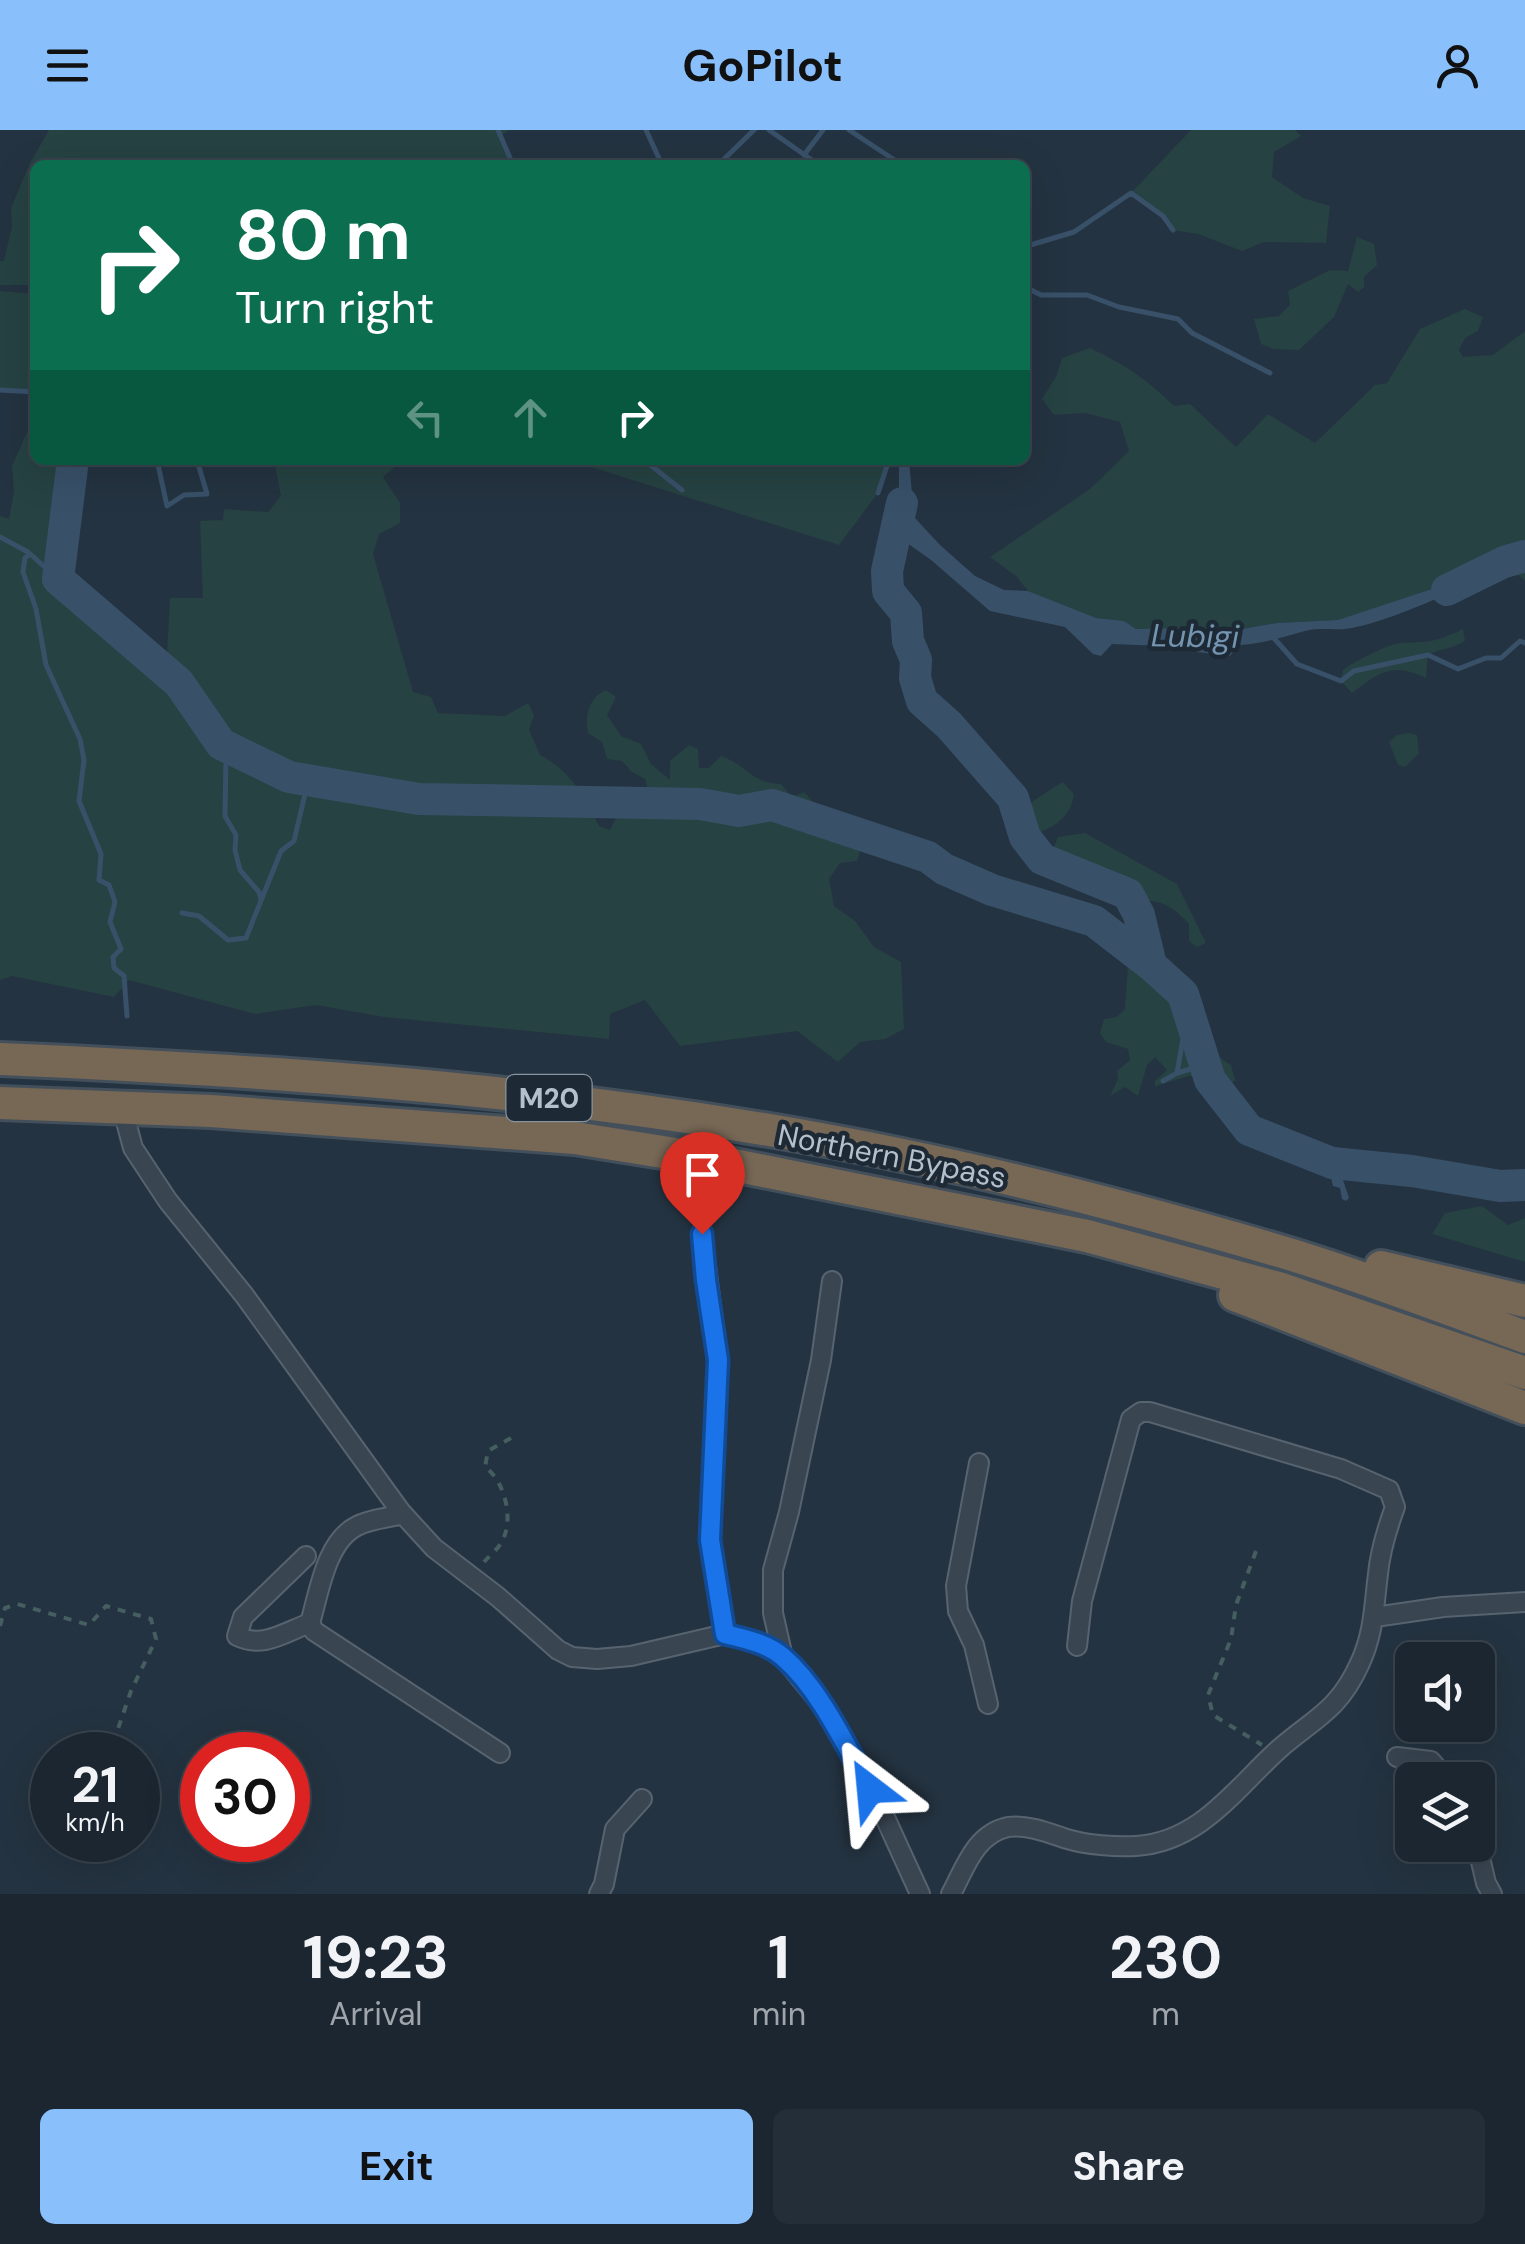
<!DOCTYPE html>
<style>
:root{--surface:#1b2631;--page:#242e39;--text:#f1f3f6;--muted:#a0a5ab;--line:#39434d;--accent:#89c0fc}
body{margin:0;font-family:"DM Sans",sans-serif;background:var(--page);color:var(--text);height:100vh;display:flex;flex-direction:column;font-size:38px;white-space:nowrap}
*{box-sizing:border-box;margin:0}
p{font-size:32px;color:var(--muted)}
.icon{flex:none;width:55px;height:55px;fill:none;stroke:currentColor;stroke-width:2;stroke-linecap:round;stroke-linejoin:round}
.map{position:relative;height:1764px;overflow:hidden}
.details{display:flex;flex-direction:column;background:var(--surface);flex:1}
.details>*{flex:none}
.guide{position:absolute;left:30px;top:30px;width:1000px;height:305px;border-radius:15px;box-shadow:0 10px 40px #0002,0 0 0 2px var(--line);background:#0b6e4f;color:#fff;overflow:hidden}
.fabs{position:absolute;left:1395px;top:1512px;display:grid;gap:20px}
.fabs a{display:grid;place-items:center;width:100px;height:100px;border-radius:15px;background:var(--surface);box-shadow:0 10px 40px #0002,0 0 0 2px var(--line);font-size:50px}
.speed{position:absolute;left:30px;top:1602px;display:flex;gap:20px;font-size:50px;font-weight:700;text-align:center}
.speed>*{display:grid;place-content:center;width:130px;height:130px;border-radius:50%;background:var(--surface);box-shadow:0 10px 40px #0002,0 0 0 2px var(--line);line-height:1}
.speed small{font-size:25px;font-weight:400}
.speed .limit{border:15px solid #d22;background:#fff;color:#111}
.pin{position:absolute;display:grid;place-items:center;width:85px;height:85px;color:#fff;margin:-102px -42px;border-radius:50% 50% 50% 0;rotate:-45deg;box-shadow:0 0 10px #0007}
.pin .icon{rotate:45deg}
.me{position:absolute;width:110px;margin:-55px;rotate:331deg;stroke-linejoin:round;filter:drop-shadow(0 0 8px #0008)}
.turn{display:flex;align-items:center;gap:35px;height:210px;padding:0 40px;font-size:45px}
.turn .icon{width:130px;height:130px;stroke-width:2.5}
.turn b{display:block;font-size:70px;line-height:85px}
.lanes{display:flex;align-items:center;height:95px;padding:0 40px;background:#0003;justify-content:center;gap:50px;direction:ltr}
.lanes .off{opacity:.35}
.eta{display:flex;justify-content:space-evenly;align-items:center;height:170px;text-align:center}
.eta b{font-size:60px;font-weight:700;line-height:70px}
.button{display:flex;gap:20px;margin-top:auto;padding:20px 40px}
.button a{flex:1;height:115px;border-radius:15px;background:var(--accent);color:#111;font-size:40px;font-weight:700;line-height:115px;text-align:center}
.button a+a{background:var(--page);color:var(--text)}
header{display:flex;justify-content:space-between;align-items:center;height:130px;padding:0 40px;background:var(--accent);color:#111;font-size:45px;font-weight:700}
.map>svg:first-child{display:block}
</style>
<header><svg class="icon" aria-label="menu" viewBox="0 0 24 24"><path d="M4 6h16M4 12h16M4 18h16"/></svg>GoPilot<svg class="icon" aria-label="person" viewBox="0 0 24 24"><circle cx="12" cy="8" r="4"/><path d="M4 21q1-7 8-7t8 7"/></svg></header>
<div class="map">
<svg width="1525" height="1764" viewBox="0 0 1525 1764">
<rect width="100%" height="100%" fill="#243341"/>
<!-- green -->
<path fill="#264242" d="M49,0h461l-9,5 12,30h-478v120h-35v-24h4l8,-35 -1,-18 19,-45z
M1191,0h104l6,6 -27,16 -2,25 31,21 27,8 -4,37 -62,-1 -22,9 -44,-17 -25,-4 -10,-14 -32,-23z
M1357,107l17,7 3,21 -13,12v10l-6,5 -10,-8 -14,33 -35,33 -25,-1 -13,-5 -7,-25 25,-3 11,-11 -2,-14 42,-21 18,1z
M0,161l35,3v98l-35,-2z
M1465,179l18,8 -5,14 -13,7 -6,12 4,7 30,-2 32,-24v250l-21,-19 -54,23 -112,35 -61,3 -58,10 -38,-5 -45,1 -12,-8 -29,-3 -67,-27 -12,-15 -26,-19 100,-68 39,-38 -9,-29 -35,-9 -31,2 -12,-16 14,-22 6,-19 28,-10c33,15 59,33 84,58l16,-2 46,43 32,-33 47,29 60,-58 12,-2 33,-54z
M29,298l6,1v31h34v42l-11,77 108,93 4,-74h33l-3,-77 23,-1 1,-11 44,3 13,-16 -7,-36h128l-19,17 17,26v20l-21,11 -6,20 40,138 18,5 7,16 67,3 23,-13 6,12 -5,15 11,25c30,15 45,42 59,71l11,4 7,-14 -15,-26 17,-3 5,22 11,1 14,-16 -4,-15 -13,-7 -10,-11 -15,-2 -5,-17 -14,-9c-4,-17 2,-37 18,-43l10,7 -9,18 14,21 20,8 10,20 19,16v-19l19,-16 9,4 1,19h10l12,-12c25,8 29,27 60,28l11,13 12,-5 9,10 -1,30 49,16 -4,13 -17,2 -11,16 5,27 21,15 19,26 27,15 3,67 -19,10 -25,3 -22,20 -41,-31 -117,15 -35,-46 -35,14 -1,25 -225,-22 -68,-12 -61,9 -126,-34 -15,17 -102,-21 -12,4v-464l9,3 5,-28 -2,-25z
M569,330h320l-11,33 -39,52z
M1463,499l2,12c-11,8 -24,7 -37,14l-2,23c-34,-16 -46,-6 -74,15l-11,-12 2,-11c10,-8 45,-26 58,-27 31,-2 33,0 62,-14z
M1409,603l8,2 2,18 -14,14 -7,-2 -9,-23 8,-7z
M1063,652l11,12c-3,28 -31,41 -57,42 -2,-5 -5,-12 -2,-17 6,-12 36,-30 48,-37z
M1085,703l92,51 29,59 -9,4 -8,-6v-17c-13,-14 -22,-22 -41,-23 17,36 -3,78 28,108l14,-3c9,28 16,43 41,59l4,15 -4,4 -42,-8 -34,10v-5l12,-11 -12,-13 -8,8 -9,31 -13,-9 -15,9 8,-17 -1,-8 13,-11 -2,-11 -22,-7 -6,-9 4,-14 13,-2 8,-8 5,-74 5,-16 -8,-22 -42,-12 -29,-14 -4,-19 6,-15z
M1482,1076l26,19 17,-7v44l-93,-28 13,-21z"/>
<!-- water -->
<path fill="#385169" d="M899,330h10l5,57 26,28 35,31 29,14 24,1 68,27 28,3 12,8 45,-1 38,5 58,-10 61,-3 149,-49c-26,20 -102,51 -135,57 -15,3 -32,-1 -47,3 -23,6 -42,13 -67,14l-8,11 -33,-4 -8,-5 -77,-3 -11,12 -8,-2 -28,-27 -75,-16 -59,-51 -28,-20 -13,-5 -4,-16 13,-24z
M909,477l5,15 -1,10 13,34 -3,23 5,18 -15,-4 -4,-14 -1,-34 -8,-13 1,-34z
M1324,1018l24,17 -7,9 8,24 -3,3 -4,-2 -2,-11 -7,-2 -3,-13 -27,-13 -5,-10z
M1420,1031l14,4 20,13 -19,7 -45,-16 -15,12 -20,-16 12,-2 23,6z"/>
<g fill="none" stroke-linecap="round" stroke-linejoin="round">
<!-- stream -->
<path stroke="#385169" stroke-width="5" d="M498,0l15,35
M646,0l16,35
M769,0l50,35
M849,0l53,35
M804,25l19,-25
M718,35l36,-35
M1025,123l2,-7 47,-14 57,-39 32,23 10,14
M1025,157l16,8h46l32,12 59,12 14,14 78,40
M0,260l35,2
M157,330l10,46 17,-11 23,-1 -10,-34
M644,330l38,30
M878,363l11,-33
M0,407l28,15 30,27
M30,424l-5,4 -2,14 13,37 10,56 34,74 4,21 -5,41 22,53 -2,26 10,5 6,17 -5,20 11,27 -8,8 1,11 10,8 3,40
M1272,506l25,28 44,17 13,-10 74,-16 30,14 28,-11h15l19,-17 5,2
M221,614l5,13 -1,59 11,19 -1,15 5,20 19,22 2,8
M182,783l17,3 29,24 18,-2 35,-87 13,-10 11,-47 -8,-16
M1177,943l28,-8
M1163,951l14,-8 11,-63"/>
<!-- river -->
<path stroke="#385169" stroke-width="32" d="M73,330l-15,119 121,104 42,61 68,33 130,22 281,5 39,7 33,-6 156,52 16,12 48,21 102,31 57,44 32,29 27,86 39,50 83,33 80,8 88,15 25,-1
M902,373l-15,68 1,20 18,22 2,28 8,19 -1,18 7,23 27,24 64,73 12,39 17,22 86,35 11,21 12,50
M1447,460l57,-28 21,-6"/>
<!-- street casing -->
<g stroke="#57636e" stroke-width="22">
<path id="street" d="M126,992l7,26 35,53 76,94 157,217 33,36 64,49 60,53 14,7 25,2 34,-3 94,-22 39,11 19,12 40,49 60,107 37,81
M702,1104l16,127 -8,179 15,94
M979,1333l-23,123 2,25 16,34 14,59
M403,1384c-15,4 -33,5 -46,12 -31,15 -38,67 -47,97l4,8 186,122
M306,1426l-63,61 -6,19c26,13 48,-4 73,-13
M1375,1487l68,-10 82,-5
M783,1527l-10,-44v-43l16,-58 32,-152 11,-79
M1397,1627l34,4 16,19
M1477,1715l9,38 6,11
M599,1764l5,-10 11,-55 27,-30
M951,1764c14,-26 24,-60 57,-67 19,-3 41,6 59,12 20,6 48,8 69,7 64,-4 99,-57 142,-96 36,-32 60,-38 82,-87 14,-30 14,-58 18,-89 2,-23 9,-45 17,-67l-6,-17 -48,-21 -191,-57h-9l-10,7 -49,182 -5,45"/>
</g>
<!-- highway casing -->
<g stroke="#43505b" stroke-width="38">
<path id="highway" d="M0,929c303,13 604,34 902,96 130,27 259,61 387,99 79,24 158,55 236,83
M0,973l211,8 364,27 119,19 393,79 195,53 243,84
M1381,1137l144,34
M1235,1165l290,113"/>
</g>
<!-- path -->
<path stroke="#455e5f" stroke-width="4" stroke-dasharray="8 8" stroke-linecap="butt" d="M1256,1421l-20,54 -5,34 -23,56 5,20 49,30
M484,1432c5,-6 13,-12 17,-19 14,-22 4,-62 -16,-76l3,-16 23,-13
M0,1496l5,-18 12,-4 72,21 17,-19 45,13 5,20 -25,52 -22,64"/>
<!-- street -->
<use href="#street" stroke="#394551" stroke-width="18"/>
<!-- highway -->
<use href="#highway" stroke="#776755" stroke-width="32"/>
</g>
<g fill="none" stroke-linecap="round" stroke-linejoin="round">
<!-- route casing -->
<g stroke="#114b97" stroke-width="25">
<path id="route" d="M702,1104l4,46 12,80 -8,180 15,94c20,5 42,9 58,23 37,32 63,89 87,132"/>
</g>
<!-- route -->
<use href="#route" stroke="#1a73e8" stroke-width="18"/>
</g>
<g text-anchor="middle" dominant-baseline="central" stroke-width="9" stroke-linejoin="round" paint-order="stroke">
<!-- shield labels -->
<rect fill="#1d2a36" stroke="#87939e" stroke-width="2.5" x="506.5" y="945" width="85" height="46" rx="8"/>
<g font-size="28" font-weight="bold" fill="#b5c0cb">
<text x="549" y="968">M20</text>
</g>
<!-- street labels -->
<g font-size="30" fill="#b5c0cb" stroke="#1d2a36">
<text transform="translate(892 1026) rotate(11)">Northern Bypass</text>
</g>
<!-- water labels -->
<g font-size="32" font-style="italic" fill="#7494b0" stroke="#1d2a36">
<text transform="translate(1195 506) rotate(1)">Lubigi</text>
</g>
</g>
</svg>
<div class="fabs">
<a><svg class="icon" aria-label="sound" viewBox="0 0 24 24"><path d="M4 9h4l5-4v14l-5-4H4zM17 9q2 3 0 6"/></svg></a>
<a><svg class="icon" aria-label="layers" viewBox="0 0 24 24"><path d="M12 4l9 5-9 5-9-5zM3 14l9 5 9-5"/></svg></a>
</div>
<div class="speed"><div>21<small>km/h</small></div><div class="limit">30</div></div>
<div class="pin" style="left:702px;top:1104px;background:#d93025"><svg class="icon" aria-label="arrive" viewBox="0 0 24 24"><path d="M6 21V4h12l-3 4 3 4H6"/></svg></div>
<svg class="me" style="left:870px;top:1659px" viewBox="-20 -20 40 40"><path d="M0-17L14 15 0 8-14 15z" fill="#1a73e8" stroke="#fff" stroke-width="4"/></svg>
<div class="guide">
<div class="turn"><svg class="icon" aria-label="right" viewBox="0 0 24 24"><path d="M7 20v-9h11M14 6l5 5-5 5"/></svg><div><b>80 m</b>Turn right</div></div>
<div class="lanes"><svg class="icon off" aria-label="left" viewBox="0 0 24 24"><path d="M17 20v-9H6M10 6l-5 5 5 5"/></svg><svg class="icon off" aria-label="ahead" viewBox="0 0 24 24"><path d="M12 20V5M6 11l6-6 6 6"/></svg><svg class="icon" aria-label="right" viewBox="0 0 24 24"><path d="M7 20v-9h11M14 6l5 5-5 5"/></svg></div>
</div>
</div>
<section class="details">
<div class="eta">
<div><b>19:23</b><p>Arrival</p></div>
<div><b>1</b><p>min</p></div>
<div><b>230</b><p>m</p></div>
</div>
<div class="button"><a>Exit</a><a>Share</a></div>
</section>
